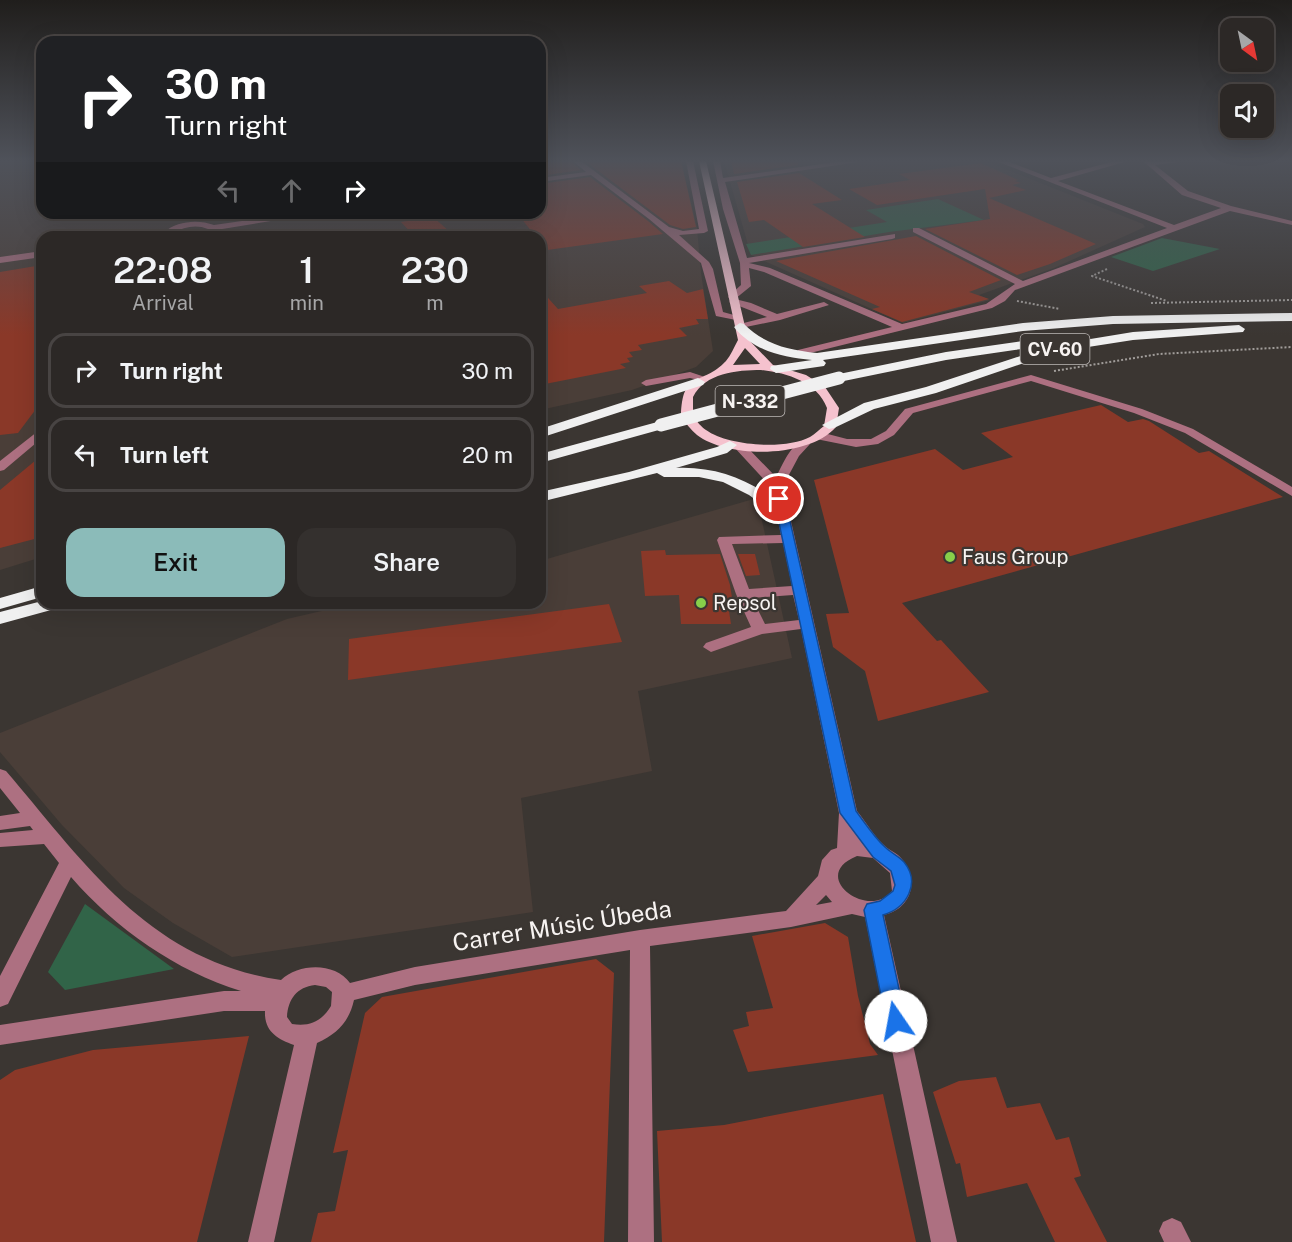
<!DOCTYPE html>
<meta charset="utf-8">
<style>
:root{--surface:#2c2826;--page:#34302e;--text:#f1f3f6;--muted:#a6a6a7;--line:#484443;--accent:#8bbbb9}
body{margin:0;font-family:"Public Sans",sans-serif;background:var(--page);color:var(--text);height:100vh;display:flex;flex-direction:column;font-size:22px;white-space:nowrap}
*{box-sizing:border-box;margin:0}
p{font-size:20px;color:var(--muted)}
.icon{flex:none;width:33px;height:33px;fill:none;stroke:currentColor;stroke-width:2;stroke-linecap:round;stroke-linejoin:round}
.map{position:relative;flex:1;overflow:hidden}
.details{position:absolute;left:36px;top:231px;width:510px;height:378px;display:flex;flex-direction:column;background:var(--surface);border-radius:18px;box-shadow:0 6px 24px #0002,0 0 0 2px var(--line)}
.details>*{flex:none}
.banner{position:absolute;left:36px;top:36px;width:510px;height:183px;border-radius:18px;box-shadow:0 6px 24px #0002,0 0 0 2px var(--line);background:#202124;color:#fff;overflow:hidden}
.needle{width:39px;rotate:147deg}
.tools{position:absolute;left:1220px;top:18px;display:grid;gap:12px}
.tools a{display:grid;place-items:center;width:54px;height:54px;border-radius:12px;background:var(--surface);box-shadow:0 6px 24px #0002,0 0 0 2px var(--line);font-size:30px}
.pin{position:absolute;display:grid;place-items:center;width:51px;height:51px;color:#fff;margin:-26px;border:3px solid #fff;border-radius:50%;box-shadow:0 2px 6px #0007}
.me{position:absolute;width:66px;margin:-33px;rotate:348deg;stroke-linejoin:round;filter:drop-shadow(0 0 4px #0008)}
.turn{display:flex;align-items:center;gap:21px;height:126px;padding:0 30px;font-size:27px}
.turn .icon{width:78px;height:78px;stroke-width:2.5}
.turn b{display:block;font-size:42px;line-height:51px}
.lanes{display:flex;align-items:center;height:57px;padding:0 30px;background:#0003;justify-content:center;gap:30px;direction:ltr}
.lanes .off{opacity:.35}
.eta{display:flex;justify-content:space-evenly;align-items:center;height:102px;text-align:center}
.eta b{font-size:36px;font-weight:600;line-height:42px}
.cta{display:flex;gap:12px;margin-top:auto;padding:12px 30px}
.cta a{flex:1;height:69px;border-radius:18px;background:var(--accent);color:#111;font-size:24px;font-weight:600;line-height:69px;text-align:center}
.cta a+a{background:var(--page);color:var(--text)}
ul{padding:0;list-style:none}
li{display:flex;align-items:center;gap:18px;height:75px;margin:0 12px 9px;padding:0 18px;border:3px solid var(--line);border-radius:18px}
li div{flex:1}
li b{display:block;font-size:22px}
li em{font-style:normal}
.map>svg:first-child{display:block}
</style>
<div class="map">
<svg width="1292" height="1242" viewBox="0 0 1292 1242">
<rect width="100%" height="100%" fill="#3b3632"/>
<!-- built -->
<path fill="#4a3e38" d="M0,161h42v52h498v-52h141l16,67 4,45 12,78 -17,16 -64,23 -92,20v-173h-498v320l-42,13z
M724,161h261l158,63 2,3 -91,41 -75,27 11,5 -87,23 -152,-68z
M757,498l35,160 -154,33 14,80 -131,27 12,114 -301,45 -59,-34 -49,-35 -62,-63 -62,-73v-19l287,-114 69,-16h184v-42z"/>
<!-- green -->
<path fill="#316448" d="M938,199l46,21 -95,12 -138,23 -5,-11 141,-22 -21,-12z
M1162,238l58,11 -67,22 -42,-14z
M85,904l89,65 -109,21 -17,-18z"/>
<!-- building -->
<path fill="#8a3828" d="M540,161h31l10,9 -41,6z
M585,161h96l15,66 -13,2 -13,-4z
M731,161h67v4l-64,9z
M981,163l37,17 -3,1 6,2 -9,2 14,5 -37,8 107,46 -46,20 -33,11 -92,-46 65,-10 -5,-30 -108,16 -28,-16 61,-9 -11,-6z
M799,173l43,27 -30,4 53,33 -62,10 -39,-27 -15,2 -12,-40z
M590,177l58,44 15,13 -123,17v-14h-4l-19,-24h23v-29z
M433,217l16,14 -36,4 -12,-13z
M916,236l85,44 -32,12 20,7 -87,23 -30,-13 8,-2 -104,-46z
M42,265v136l-24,32 -18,2v-163z
M669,281l18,12 16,-4 5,30h-12l3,5 -20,4 8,8 -49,9 4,5 -13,2 4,5 -6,1 3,4 -10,2 6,4 -86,17v-96l18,20 89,-16 -8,-7z
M1101,405l27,17 15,-3 6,2 50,32 10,-2 74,46 -381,106 35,38 4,-1 48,52 -111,29 -13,-50 -32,-24 -7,-33 23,-1 -35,-133 121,-31 28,21 50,-13 -32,-24z
M42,455v82l-42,11v-58z
M665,550l1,5 54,-1 10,31 4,25 -5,1 2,13h-50l-2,-29 -34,1 -4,-45z
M738,554h17l5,21 -14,1z
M609,604l13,38 -274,38 1,-41z
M825,923l23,14 10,59 12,48 8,11 -130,17 -15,-42 16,-4 -3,-14 27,-4 -21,-72z
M596,959l18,14 -10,269h-293l7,-29 17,-2 13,-61 -15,3 32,-140 17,-16z
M249,1036l-52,206h-197v-162l15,-10 78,-20z
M996,1077l11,31 33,-5 16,37 13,-3 12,39 -7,2 33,64h-52l-28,-59 -60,14 -7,-34 -4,1 -23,-72 26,-11z
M883,1094l33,148h-254l-5,-111 67,-6z"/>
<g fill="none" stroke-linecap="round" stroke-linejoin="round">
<!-- path -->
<path stroke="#a19d9a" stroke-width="2" stroke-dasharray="2 2" stroke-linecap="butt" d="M140,237l-1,-3 17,-3
M1107,269l-15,7 75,25
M1017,301l43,8
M1151,303l141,-3
M1054,371l105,-17 133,-7
M35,420l7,-10"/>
<!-- minor -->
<path fill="#ad7081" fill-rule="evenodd" d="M573,161h8l88,66 14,4 16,-2 -13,-68h7l15,70 -4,2 -25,2 30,27 4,7 10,43 18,5v4l-25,-5 -15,-53 -52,-44 -58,-44 -51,7v-4l46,-6z
M713,161h7l3,17 120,-17h22l-140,21 22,76 148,-24v4l-3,1 -143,24 21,5 132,56 84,-20 29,-20 -102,-52v-4h6l104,53 144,-53 -171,-67h11l44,17 64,-17h13l-70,20 116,44 47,-17 -39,-13 -39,-34h43l-31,4 33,26 43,15 61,15v4l-62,-14 -215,79 -10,11 -13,7 -190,47 -4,-1v-4l94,-23 -128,-55 -15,-4 2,18 -16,13 16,4 26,11 47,-12 5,3 -49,15 -44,9v-4l31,-8 -38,-15 3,-2 -4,-3 2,-2 11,-10 -1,-22 -17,-54z
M299,213h20l-103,17c-5,8 -13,7 -21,7l13,-8c-12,-5 -24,-2 -35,4l2,4h-8l-3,-5c13,-11 34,-13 50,-7z
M42,251v6l-42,6v-6z
M690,372l18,6 -5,3 -13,-3 -44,8 -5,-3 5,-3z
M1031,375l111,34 51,20 99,58v9l-107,-63 -51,-20 -103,-32 -118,32 -19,22 -16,9 -22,3 -40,-8 -2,-3 6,-4 27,7h24l15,-8 19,-22z
M42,428v10l-38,32 -4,1v-10z
M804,440l6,4 -11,12 -16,30 74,325c9,11 18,27 29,36 5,4 11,6 15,11 19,22 11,50 -17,57l73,327h-26l-66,-325 -13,-3 -61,13 -141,19 4,296h-26l2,-292 -215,35 -61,15c-5,22 -17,34 -37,43l-43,199h-26l46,-197c-17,-6 -30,-14 -29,-34h-41l-224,34v-20l224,-34h17c-65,-20 -125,-62 -170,-114l-63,127 -8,3v-31l59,-113 -15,-19 -44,3v-14l33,-3 -3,-4 -30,4v-14l20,-3 -20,-25v-19l6,2c79,92 142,189 275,209 18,-17 54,-18 69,3l65,-16 225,-37 146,-19 32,-35 4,-16 9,-10 6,-2 2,-35 -38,-184 -39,5 -51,18 -8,-5 3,-4 45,-16 -15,-33 -19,-54 2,-3 62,-2 -10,-48 -37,-40 6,-4 4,1 32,33c7,-13 14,-32 28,-37zM783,543l9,43 -43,3 -17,-45zM793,595l6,25 -34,4 -13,-26zM857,856l16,2 17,15 2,18c-23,30 -85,-15 -35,-35zM826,895l6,7 -16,3zM315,985l11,2 6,5 -1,14c-9,15 -21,21 -39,18l-5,-7c1,-18 10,-30 28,-32z
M1172,1218l9,4 10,20h-27l-5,-11 4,-9z"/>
<!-- major -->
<path fill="#f5c2ce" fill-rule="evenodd" d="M699,161h7l42,178 25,26 33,10 19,12 14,21 -3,19c-27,31 -107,32 -139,8 -6,-5 -11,-12 -16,-18 1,-48 20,-30 45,-56 5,-6 8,-14 12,-21zM745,348l15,16 -27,1zM761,370c26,3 56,12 66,38l-3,18c-4,3 -9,8 -14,11 -24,13 -82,9 -104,-7 -5,-3 -9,-9 -13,-13v-20c12,-24 44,-27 68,-27z"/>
<!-- highway -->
<path fill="#f0f0f0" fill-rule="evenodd" d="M1292,313v8l-179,3 -90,7 -200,29 3,3 -2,3 -48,7 -6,-4 1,-3 41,-6c-29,-3 -59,-9 -78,-33l6,-4 4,1c21,21 45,26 73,29l206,-30 90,-7z
M1239,325l6,4 -2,3 -110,8 -77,12 -120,41 -62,16 -40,19 -5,1 -7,-4 42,-22 62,-16 128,-42 79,-13z
M1051,337l6,4 -2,3 -109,16 -107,22 -6,-4 6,-4 107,-22z
M698,378l7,4 -2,3 -163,53v-9z
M661,421l5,1 2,3 -2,3 -126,35v-9z
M730,441l7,4 -10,8 -51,15c43,-2 78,14 112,41l2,3 -2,3h-12l-27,-20 -26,-13 -24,-5h-35l-7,-4 -117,29v-10l89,-20 88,-25z
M42,586v11l-42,12v-11z
M42,601l23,2 -3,4 -62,17v-12z"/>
<!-- highway-bridge -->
<path stroke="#f0f0f0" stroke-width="13" d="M661,425l178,-47"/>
</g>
<!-- sky -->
<linearGradient id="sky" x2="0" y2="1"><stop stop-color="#201e1c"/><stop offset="0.48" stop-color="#4f525a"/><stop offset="1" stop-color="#4f525a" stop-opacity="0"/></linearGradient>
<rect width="1292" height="335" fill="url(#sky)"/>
<!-- route -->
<path fill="#1a73e8" stroke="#114b97" stroke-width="1.5" d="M779,496l6,3 71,312c9,12 18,26 29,36 6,6 14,9 19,15 17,21 3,46 -21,53l23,106 -3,7 -7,2 -7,-2 -3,-7 -22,-111 3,-6 13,-3 13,-10 2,-6 -4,-14 -18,-14 -33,-44 -66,-314z"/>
<!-- markers -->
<g fill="#87cf4a" stroke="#3b3632" stroke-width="2">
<circle cx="950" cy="557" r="6"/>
<circle cx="701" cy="603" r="6"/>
</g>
<g text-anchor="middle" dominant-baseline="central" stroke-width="4.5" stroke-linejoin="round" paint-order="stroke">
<!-- shield labels -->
<g fill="#3b3632" stroke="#bfbab8" stroke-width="1.5">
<rect x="1020.5" y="334" width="69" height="30" rx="4.5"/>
<rect x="715.5" y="386" width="69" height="30" rx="4.5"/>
</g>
<g font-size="18" font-weight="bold" fill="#f7f3f1">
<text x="1055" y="349">CV-60</text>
<text x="750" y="401">N-332</text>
</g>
<!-- poi labels -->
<g font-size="20" fill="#f7f3f1" stroke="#3b3632" text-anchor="start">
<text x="962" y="557">Faus Group</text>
<text x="713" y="603">Repsol</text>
</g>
<!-- near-street labels -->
<g font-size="24" fill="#f7f3f1" stroke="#3b3632">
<text transform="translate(562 925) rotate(-9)">Carrer Músic Úbeda</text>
</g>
</g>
</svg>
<div class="tools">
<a><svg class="needle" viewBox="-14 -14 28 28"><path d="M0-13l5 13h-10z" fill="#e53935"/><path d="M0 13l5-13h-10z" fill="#a6a6a7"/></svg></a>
<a><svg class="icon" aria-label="sound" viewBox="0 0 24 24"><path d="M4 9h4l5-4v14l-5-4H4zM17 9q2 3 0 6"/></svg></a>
</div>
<div class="pin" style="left:779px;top:499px;background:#d93025"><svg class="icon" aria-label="arrive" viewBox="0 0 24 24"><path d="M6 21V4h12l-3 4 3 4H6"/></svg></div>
<svg class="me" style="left:896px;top:1021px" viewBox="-20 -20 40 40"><circle r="19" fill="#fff"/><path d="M0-13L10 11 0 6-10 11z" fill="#1a73e8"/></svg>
<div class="banner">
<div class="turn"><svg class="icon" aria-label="right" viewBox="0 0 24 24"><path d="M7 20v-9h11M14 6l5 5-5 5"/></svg><div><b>30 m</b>Turn right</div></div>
<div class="lanes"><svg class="icon off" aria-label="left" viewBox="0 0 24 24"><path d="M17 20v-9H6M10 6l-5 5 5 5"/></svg><svg class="icon off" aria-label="ahead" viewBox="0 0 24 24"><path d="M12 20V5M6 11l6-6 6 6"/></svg><svg class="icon" aria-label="right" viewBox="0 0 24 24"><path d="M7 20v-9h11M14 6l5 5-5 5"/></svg></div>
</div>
<section class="details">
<div class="eta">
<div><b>22:08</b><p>Arrival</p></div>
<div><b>1</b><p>min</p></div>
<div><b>230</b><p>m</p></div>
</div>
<ul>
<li><svg class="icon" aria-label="right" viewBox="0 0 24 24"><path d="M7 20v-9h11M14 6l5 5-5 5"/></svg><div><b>Turn right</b></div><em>30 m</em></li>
<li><svg class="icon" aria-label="left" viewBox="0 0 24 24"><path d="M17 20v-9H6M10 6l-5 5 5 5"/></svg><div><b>Turn left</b></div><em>20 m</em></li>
</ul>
<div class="cta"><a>Exit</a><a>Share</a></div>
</section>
</div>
